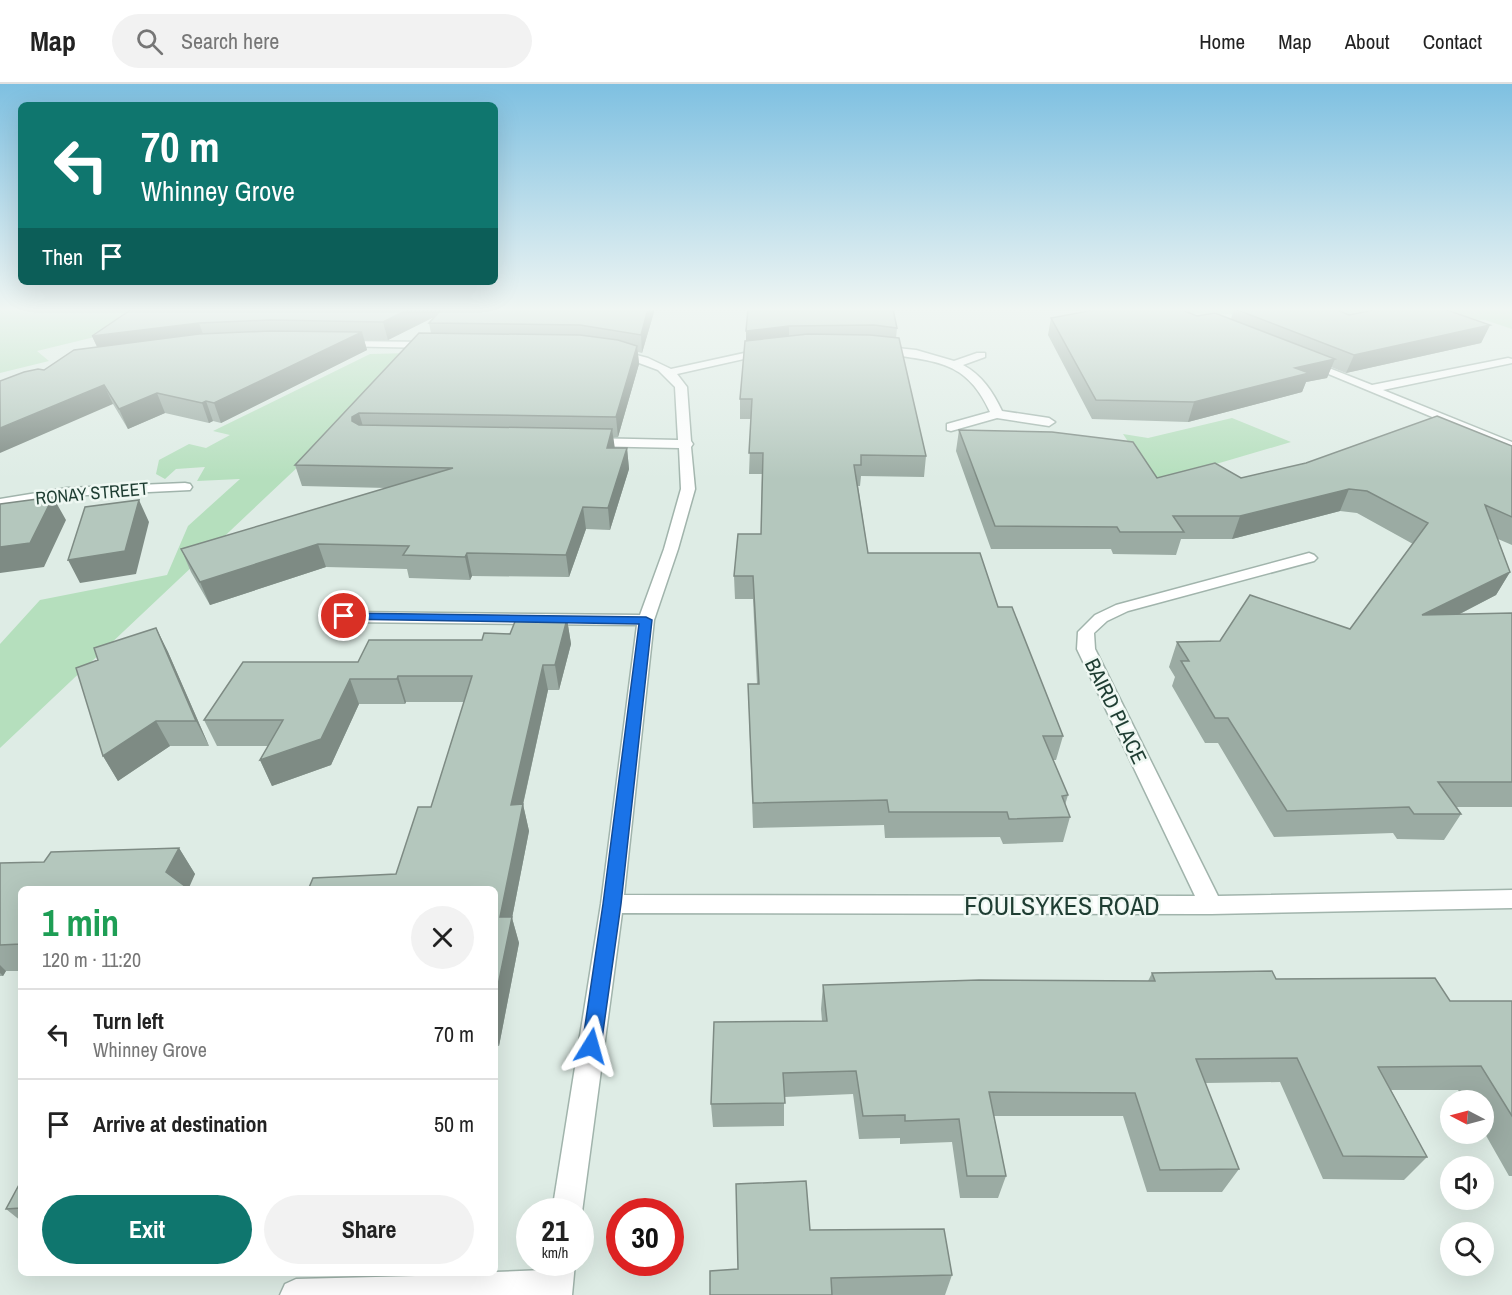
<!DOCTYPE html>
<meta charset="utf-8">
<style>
:root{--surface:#fff;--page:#f2f2f2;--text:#222;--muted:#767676;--line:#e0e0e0;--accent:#0f766e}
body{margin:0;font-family:"Archivo Narrow",sans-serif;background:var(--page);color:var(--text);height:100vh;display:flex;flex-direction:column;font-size:22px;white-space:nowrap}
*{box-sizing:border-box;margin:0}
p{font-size:20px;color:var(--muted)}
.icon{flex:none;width:33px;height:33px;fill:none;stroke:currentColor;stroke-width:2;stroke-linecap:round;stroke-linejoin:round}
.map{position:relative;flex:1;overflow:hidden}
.panel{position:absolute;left:18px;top:802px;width:480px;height:390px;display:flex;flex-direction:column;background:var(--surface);border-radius:9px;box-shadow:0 6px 24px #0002}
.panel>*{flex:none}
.top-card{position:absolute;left:18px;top:18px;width:480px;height:183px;border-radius:9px;box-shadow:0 6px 24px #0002;background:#0f766e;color:#fff;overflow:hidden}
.needle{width:39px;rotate:276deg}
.controls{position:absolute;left:1440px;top:1006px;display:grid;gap:12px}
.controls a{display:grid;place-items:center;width:54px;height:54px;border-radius:50%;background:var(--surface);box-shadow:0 6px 24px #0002;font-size:30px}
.speed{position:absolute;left:516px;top:1114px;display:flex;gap:12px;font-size:30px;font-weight:700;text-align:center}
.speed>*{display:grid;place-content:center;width:78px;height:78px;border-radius:50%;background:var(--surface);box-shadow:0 6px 24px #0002;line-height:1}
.speed small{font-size:15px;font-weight:400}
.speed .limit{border:9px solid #d22;background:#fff;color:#111}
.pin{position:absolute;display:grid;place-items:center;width:51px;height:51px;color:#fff;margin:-26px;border:3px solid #fff;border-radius:50%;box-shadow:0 2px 6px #0007}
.me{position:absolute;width:66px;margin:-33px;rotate:8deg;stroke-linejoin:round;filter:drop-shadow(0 0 4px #0008)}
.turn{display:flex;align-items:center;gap:21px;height:126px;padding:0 24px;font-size:27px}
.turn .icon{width:78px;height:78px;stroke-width:2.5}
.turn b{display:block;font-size:42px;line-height:51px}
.then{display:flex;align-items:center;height:57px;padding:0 24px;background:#0003;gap:12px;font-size:22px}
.round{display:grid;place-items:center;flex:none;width:63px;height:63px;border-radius:32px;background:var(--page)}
.head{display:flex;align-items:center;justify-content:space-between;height:102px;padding:0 24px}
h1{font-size:36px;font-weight:800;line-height:45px;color:#1e9e55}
.button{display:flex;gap:12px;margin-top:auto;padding:12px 24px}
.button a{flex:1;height:69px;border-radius:36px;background:var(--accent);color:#fff;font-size:24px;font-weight:800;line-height:69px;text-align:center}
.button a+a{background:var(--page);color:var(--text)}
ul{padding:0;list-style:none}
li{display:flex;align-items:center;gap:18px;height:90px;padding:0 24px;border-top:2px solid var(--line)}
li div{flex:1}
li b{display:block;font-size:22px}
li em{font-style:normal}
header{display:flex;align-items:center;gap:36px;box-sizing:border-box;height:84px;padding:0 30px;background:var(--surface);border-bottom:2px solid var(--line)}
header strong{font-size:28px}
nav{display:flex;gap:33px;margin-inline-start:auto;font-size:21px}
.search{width:420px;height:54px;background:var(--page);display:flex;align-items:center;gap:15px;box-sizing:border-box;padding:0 21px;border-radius:33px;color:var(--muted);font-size:22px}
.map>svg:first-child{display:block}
</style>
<header>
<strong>Map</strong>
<div class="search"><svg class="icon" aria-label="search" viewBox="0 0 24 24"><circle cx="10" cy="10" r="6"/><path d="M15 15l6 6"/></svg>Search here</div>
<nav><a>Home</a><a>Map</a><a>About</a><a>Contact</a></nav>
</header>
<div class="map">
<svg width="1512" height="1211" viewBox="0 0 1512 1211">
<rect width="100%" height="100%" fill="#deece5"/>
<!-- green -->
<path fill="#b5dfbd" d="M0,225h143l-32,24 -74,18 12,10 -49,12z
M983,225h529v20l-27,-9z
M452,268l-80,45 -372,351v-104l40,-44 127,-25 21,-49 52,-47 -43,2 8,-14 -29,2 -11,10 -9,-5 3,-14 30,-16 17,4 24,-13 -17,-4 157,-77z
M1232,334l59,24 -136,40 -32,-48 25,4z"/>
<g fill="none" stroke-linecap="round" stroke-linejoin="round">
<!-- street casing -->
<g stroke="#a1b4ac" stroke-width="3">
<path id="street" d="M341,257l89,1 5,3 -5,3 -93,-2v-4z
M878,262l38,4 38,11 23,-8h8v4l-22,8c19,10 30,27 39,46l47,7 6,4 -6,4 -52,-8 -46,13 -4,-1v-6l43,-12c-26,-58 -63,-49 -116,-61v-4z
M767,264l4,1v4l-94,21 10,13 4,54 2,3 -2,3 4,42 -17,60 -24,71 -30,275 571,1 -118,-247 1,-17 17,-17 21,-10 193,-52 5,2 3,3 -3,3 -186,50 -21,10 -13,12 1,16 123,247 294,-6v18l-301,6 -589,-1 -40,299 -2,3v-3h-28l49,-308 36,-279 -293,-3 -8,-5 8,-5 296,3 24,-66 17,-60 -2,-41 -90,-2 -6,-4 6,-4 89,2 -3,-53 -17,-17 -46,-17 5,-3 31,8 23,11z
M1508,274l4,1v4l-129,27 129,52v8l-210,-87 1,-2h8l61,24z
M185,399l5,1 2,3 -2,3 -123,6 -67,11v-8l67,-11z
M545,1179h30l-3,32h-292l5,-11 11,-5 199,-5v-2l49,-2z"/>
</g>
<!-- street -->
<use href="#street" fill="#fff" fill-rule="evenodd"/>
</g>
<!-- wall -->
<path fill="#9baba3" d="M132,225h522v3l-12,41 -4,-1 1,12 -21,73h-5l1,11h13l2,21 -19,61 -24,-1 -17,48 -97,-1 -2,4 -61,-2 -2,-9 -81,-2 -116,38 -19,-33 -10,-23 206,-61 -85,-2 -7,-21 136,-132 -2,-10 5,-6 -46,23h-24l3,10 -146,73 -8,-2 -4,2 -44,-10 -37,16 -15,-25 -69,-34 53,-23 -5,-11z
M893,225l4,19 -1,10 30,118 -2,21 -63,-1 -1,10h-2l10,67 130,54 65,129 -7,24h-3l15,35 -3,10 5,12 -7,25 -60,2 -3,-7 -115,1 -1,-13 -131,3 -5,-144h9l-4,-85h-18l-1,-23 27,-42 1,-60h-13l2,-55h-11v-20l6,-58v-10z
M1234,225l115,6 141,10 -9,18 -135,30 -15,-6 -4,11 -21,4 -4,10 -114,30 -96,-3 -44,-84 3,-17 146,-2 34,3z
M959,346l198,48h84l271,-32v99l-14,-6 12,33 -14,23 -38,20 54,-2v194h-55l4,7 -17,26 -47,-1 -4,-6 -119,4 -56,-94h-13l-33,-57 3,-9 -6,-10 8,-25 43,-1 130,-12 63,-85 -56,-31 -17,-2 -108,28h-51l-5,16 -63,-1 -2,-5h-120l-35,-98z
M567,535l4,25 -12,46h-11l-25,115 6,26 -17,87 7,25 -20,103h-4v-156l-99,-16 35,-67 33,-105h-58l-1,2h-46l-28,61 -59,21 -12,-26 8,-14h-51l-13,-26 154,-58 124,-22z
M156,544l12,24 41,94h-39l-52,35 -15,-25 -5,-96z
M179,764l16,26 -8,15 -166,1v81h-15l-3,5h-3v-113l44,-1z
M1152,889l124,6 174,22h62v175h-3l-25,-44v-31h-19l-7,-11h-67l36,67 -23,23 -81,-1 -43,-97 -75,1 34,86 -17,23h-75l-24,-76h-129l12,60 -8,22h-38l-8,-56 -52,2v-6l-41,1 -6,-45 -69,3v29l-71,1 -2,-23 111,-83 -1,-12 2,-24 325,-4z
M21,1097v40l-15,-12z
M810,1146l142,45 -7,20h-235l28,-26z"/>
<!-- shaded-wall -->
<path fill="#7e8b84" d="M409,225h41l-62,31 -5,-18z
M648,225h6v3l-12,41 -1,-18z
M199,239l7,19 -105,13 -9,-19z
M1490,241l-9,18 -135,30 8,-18z
M789,242v18l-43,5v-18z
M362,248l5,18 -146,73 -7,-20z
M637,262l2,18 -21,73 -2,-20z
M1335,275l-8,19 -21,4 -4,10 -114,30 6,-20 101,-34z
M104,301l9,19 -113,49v-25z
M157,309l8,20 -37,16 -9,-20z
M206,317l7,20 -4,2 -7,-20z
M359,329l6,20 -13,-12v-4z
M612,345l3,20 -8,-1z
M627,364l2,21 -19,61 -2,-22z
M1349,405l-9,22 -108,28 8,-23z
M53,413l13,23 -22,47 -44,6v-26z
M139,416l10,22 -13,52 -56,9 -12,-23z
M583,423l3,22 -17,48 -3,-22z
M318,460l8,23 -116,38 -10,-23z
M467,469l5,23 -2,4 -5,-23z
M1510,488l-14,23 -87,45 13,-25z
M567,535l4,25 -12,46 -4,-25z
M156,544l12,24 41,94 -13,-25z
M543,581l5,25 -31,141 -6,-26z
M398,592l8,26 -1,2 -8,-25z
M350,595l9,25 -28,61 -59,21 -12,-26z
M156,637l14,25 -52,35 -15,-25z
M523,720l6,27 -17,87 7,25 -20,103 -4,-13v-33l5,-83z
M179,764l16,26 -7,16h-11l-11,-18z
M0,881l6,6 -3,5 -3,-3z"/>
<!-- building -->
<path fill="#b4c7bd" stroke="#7e8b84" stroke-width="1.5" d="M132,225h277l-26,13 -113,-2 -71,3 -107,13z
M442,225h206l-7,26 -61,-10 -151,-2z
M748,225h145l4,19 -23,-3 -85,1 -43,5z
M1099,225h81l17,7 18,-3 120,46 -40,9 14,5 -115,29 -98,-2 -45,-82z
M1235,225h100l14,6 30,-6h65l46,16 -136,30z
M270,247l92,1 -148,71 -8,-2 -4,2 -45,-10 -38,16 -15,-24 -104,43v-47l24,-9 14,-3 6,1 30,-20 125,-16z
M419,249l161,2 38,5 19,6 -21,71 -257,-4 -7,4v4l7,4 253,4 -5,19h20l-19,60 -25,-1 -17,48 -99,-2 -2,4 -62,-2 6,-9 -91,-2 -118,38 -19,-33 272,-81 -158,-3z
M808,250l62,1 29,3 27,118 -65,-1v10h-7l14,88h112l18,54h14l51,129h-20l25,59 -6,1 8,21 -61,2 -2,-7h-118l-2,-12 -134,3 -5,-119h11l-6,-108h-19l4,-42h23l2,-81h-14l3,-54h-12l5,-58z
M1437,332l75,30v71l-27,-12 25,67 -88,43 90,-2v169h-74l23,32h-47l-5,-7 -122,4 -59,-93h-13l-34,-57h8l-12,-19 43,-1 30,-46 100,34 78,-106 -61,-32 -18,-2 -109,27h-67l11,16h-64l-3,-5 -122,-1 -36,-96 93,2 81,10 24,36 58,-15 26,15 65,-15z
M53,413l-23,46 -30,4v-43z
M139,416l-14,51 -57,9 17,-53z
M516,535h51l-12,46h-12l-32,140 12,-1 -23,113h12l-17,83v-110h-187l5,-12 83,-4 22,-67h13l41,-131h-74l-1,3h-47l-29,60 -61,21 23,-40h-79l39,-58h115l11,-22h113l2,-7 26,1z
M156,544l40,93h-40l-53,35 -27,-88 22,-8 -4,-12z
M179,764l-13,24 20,15 -1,3h-164v54l-21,1v-82l44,-1 7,-10z
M1272,887l4,8 159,-1 15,23h62v115l-31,-50 -103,1 49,90 -84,-1 -46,-98 -101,1 43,110 -79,1 -25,-77 -146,-1 17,84h-39l-8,-57 -54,2v-6l-42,1 -7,-45 -73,2 2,30 -74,1 3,-82 113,-1 -4,-36 156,-5 176,1 -3,-8z
M21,1097v27l-15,1z
M806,1097l4,49 134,-1 8,46 -121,3 1,17h-122v-24l28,-2 -2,-85z"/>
<!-- sky -->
<linearGradient id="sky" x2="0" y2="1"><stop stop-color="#7ec0e1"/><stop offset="0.57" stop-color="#f0f6f3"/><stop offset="1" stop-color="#f0f6f3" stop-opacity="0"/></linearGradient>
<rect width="1512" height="395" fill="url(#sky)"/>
<!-- route -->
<path fill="#1a73e8" stroke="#114b97" stroke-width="1.5" d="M344,529l302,4 6,3 -31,284 -20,142 -3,6 -7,3 -7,-3 -2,-6 21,-142 36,-280 -299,-5 -2,-3 2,-2z"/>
<g text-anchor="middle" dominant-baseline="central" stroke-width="5" stroke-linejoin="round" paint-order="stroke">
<!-- far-street labels -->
<g font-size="18" fill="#1e3d32" stroke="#eff8f3">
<text transform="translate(92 409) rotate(-5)">RONAY STREET</text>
</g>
<!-- street labels -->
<g font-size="21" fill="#1e3d32" stroke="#eff8f3">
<text transform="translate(1116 627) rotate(64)">BAIRD PLACE</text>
</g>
<!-- near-street labels -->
<g font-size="26" fill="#1e3d32" stroke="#eff8f3">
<text x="1062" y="821">FOULSYKES ROAD</text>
</g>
</g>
</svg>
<div class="controls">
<a><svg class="needle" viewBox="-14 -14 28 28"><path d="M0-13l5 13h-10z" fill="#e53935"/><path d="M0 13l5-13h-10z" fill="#767676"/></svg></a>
<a><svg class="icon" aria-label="sound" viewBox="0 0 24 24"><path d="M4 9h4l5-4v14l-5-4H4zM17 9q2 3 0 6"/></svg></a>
<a><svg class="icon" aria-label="search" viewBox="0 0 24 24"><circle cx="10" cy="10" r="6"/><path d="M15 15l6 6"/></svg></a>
</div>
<div class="speed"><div>21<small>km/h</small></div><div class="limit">30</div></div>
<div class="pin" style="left:344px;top:532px;background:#d93025"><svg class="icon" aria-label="arrive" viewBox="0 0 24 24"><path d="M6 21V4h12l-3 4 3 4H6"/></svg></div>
<svg class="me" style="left:591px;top:962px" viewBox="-20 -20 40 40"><path d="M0-17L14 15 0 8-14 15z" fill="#1a73e8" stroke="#fff" stroke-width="4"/></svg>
<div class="top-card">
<div class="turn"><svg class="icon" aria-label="left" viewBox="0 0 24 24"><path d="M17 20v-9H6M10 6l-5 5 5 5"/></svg><div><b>70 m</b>Whinney Grove</div></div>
<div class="then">Then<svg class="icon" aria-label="arrive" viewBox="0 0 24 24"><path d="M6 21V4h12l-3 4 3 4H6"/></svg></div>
</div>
<section class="panel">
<div class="head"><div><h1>1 min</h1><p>120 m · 11:20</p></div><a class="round"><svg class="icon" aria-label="close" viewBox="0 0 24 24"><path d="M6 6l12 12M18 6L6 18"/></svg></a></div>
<ul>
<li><svg class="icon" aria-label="left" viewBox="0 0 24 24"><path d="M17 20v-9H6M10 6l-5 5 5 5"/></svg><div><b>Turn left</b><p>Whinney Grove</p></div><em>70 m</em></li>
<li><svg class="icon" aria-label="arrive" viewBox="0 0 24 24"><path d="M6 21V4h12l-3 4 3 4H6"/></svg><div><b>Arrive at destination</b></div><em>50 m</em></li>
</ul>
<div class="button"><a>Exit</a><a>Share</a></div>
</section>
</div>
